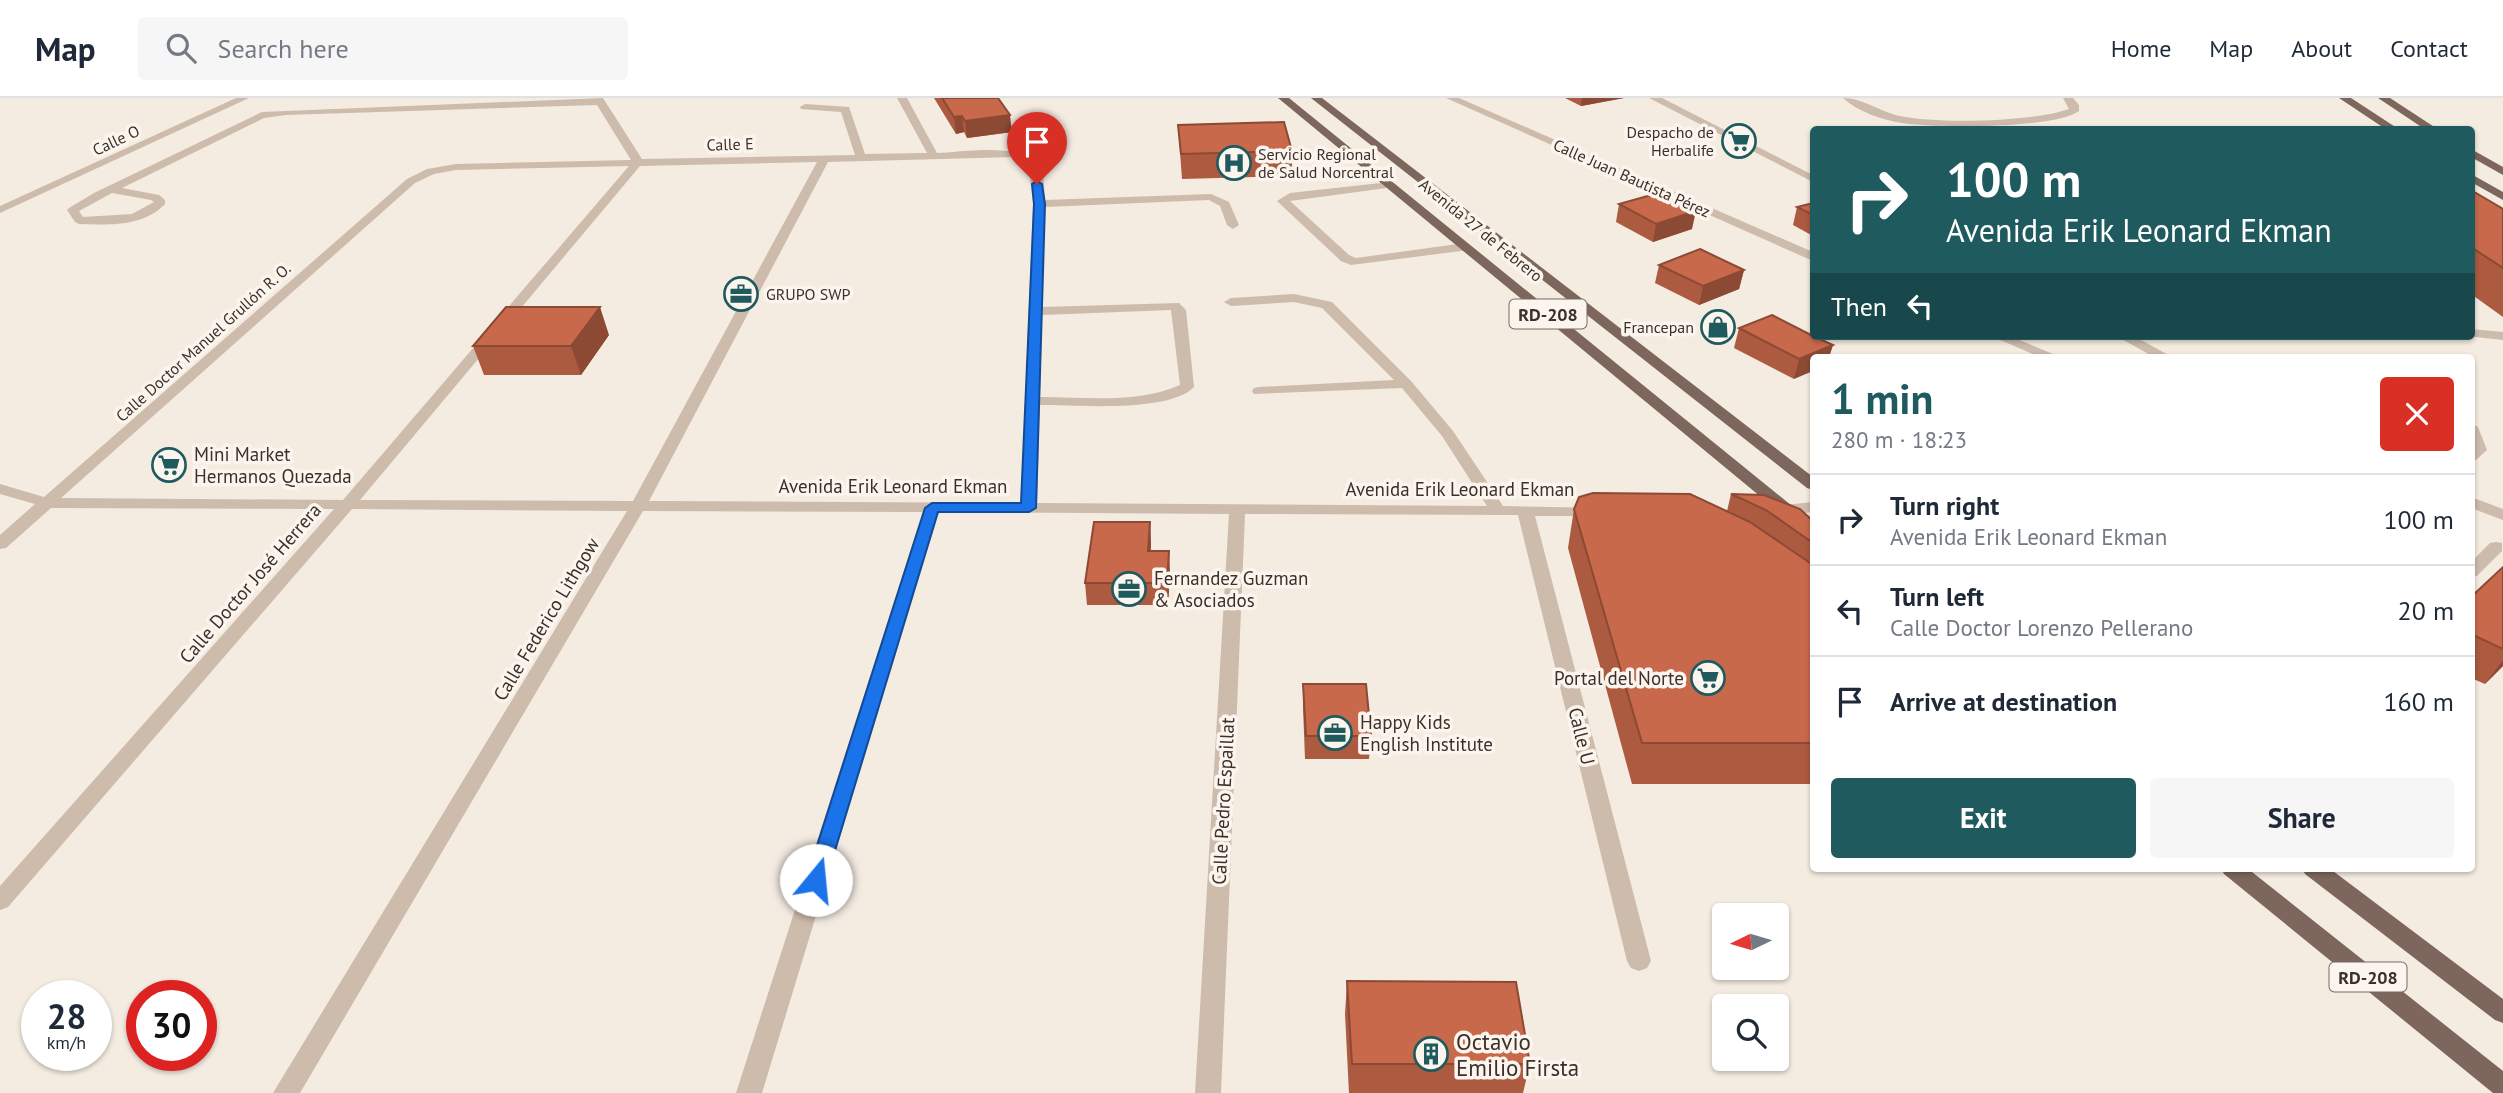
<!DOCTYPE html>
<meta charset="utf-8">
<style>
:root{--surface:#fff;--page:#f6f6f7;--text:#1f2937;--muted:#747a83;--line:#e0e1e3;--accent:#1f5a5e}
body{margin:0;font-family:"PT Sans",sans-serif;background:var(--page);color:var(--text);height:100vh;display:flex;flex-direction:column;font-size:26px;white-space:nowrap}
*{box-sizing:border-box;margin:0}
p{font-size:23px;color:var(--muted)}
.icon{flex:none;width:38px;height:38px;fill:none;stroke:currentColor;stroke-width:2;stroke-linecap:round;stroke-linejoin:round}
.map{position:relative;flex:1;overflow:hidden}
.panel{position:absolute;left:1810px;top:256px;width:665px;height:518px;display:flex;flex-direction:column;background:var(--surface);border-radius:7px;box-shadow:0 2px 5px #0004}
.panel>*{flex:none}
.hud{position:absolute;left:1810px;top:28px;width:665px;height:214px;border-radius:7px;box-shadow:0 2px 5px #0004;background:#1f5a5e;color:#fff;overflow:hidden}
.needle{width:46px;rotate:265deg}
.buttons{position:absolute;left:1712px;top:805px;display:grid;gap:14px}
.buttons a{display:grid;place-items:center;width:77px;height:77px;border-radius:7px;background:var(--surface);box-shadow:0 2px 5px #0004;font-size:35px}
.speed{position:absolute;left:21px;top:882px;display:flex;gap:14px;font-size:35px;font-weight:700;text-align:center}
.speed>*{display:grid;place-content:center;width:91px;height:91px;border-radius:50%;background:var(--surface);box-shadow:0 2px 5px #0004;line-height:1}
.speed small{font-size:18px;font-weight:400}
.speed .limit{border:10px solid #d22;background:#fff;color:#111}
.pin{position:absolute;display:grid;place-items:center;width:60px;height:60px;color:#fff;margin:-72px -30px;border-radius:50% 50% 50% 0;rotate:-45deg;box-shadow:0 0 7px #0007}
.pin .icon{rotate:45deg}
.me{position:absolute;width:77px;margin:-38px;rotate:17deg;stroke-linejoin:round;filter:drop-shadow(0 0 5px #0008)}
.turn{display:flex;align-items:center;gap:24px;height:147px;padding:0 21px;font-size:32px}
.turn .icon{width:91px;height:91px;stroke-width:2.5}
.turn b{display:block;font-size:49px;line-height:60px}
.then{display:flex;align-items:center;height:66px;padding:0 21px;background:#0003;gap:14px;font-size:26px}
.round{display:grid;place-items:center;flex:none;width:74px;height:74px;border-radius:7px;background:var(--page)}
.headline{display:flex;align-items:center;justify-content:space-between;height:119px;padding:0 21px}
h1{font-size:42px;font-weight:700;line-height:52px;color:var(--accent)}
.action{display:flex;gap:14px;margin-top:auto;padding:14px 21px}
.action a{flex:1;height:80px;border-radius:7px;background:var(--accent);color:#fff;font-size:28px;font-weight:700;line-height:80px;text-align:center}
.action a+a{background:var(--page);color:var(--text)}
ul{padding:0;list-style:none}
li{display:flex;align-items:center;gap:21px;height:91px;padding:0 21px;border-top:2px solid var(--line)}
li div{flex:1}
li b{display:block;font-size:26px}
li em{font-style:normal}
header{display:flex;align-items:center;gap:42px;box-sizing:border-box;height:98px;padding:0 35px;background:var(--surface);border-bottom:2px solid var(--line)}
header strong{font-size:33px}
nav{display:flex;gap:38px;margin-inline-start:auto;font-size:24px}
.search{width:490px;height:63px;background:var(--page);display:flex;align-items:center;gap:18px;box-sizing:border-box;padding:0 24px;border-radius:7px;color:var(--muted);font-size:26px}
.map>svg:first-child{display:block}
</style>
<header>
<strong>Map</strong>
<div class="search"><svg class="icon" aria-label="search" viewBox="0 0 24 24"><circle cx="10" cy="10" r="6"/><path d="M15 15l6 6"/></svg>Search here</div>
<nav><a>Home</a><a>Map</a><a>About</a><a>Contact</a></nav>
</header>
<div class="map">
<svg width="2503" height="995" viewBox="0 0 2503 995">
<rect width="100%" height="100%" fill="#f4ebe1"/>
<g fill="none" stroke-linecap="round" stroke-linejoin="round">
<!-- minor -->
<path fill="#cdbbac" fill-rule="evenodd" d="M236,0h13l-249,115v-7z
M603,0l39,61 213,-4 -14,-43 -40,-3 -1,-2 5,-3 44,3 16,47 62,-1 -30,-55h10l30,55c27,-1 90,-12 103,15 5,10 4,22 5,32l166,-6 18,8 10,23 -6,4 -6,-4 -7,-19 -11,-6 -164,7 -3,100 137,-4 7,7 8,77c-25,26 -118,18 -154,18l-3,98 450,3 -45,-70 -40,-48 -148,6 -2,-3 2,-3 5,-1 135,-7 -72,-72 -28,-6 -63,4 -7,-4 7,-4 63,-4 38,8 79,79 42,50 50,75 100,2 2,3 -8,5h-62l116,445 -4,7 -8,3 -8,-3 -4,-7 -109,-446 -273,-1 -24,579h-26l34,-579 -290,-2 -177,581h-26l187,-581 -280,-1 -343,582h-27l354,-582 -275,-2 -344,398 -8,3v-24l334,-377 -283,-1 -45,40 -6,1v-14l35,-31 -35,-10v-10l44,13 363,-318 20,-10 29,-5 175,-4 -34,-55 -311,10 -22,3 -142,70 37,7 6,5v4c-22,23 -56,21 -86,20l-4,-2 -8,-12 2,-2 25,-15 168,-81zM1015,59l14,10 4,37 -12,299 -372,-2 179,-339zM817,64l-184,339 -273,-1 280,-334zM629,68l-286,334 -282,-2 354,-315 19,-9 22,-4zM112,95l39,7 3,2 -22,12 -49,3 -4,-6zM1171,212l9,75c-43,19 -94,12 -140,12l2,-82z
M1446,0h13l354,154v9z
M1649,0h13l151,77v7z
M1843,0c20,0 37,14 57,18 37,8 133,6 169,-7l-6,-11h10l6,7v6c-24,18 -145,17 -177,12 -19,-3 -44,-11 -59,-25z
M1390,84l6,3 -2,2 -104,14 59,54 7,3 109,-15 4,1v6l-118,15 -10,-4 -64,-60 13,-8z
M2471,231l32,3v8l-36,-4h4z
M1991,238h19l50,21h-20z
M2116,238h18l38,21h-18z
M2471,325l7,4 9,23 -11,10 -5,2z
M2471,399l32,12v11l-32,-12z
M1813,404v10l-37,4 -8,-5 8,-5z
M2496,444l6,1v8l-25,25 -6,1v-15l19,-19z"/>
<!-- major -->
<path fill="#7d675c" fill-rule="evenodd" d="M1278,0h11l524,425v13l-6,-1z
M1311,0h11l491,379v13l-6,-2z
M2339,0h12l49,32h-13z
M2378,0h12l49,32h-13z
M2471,51l32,18v8l-32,-18z
M2471,76l32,18v8l-32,-18z
M2221,770h26l256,203v22h-10l-269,-219z
M2302,770h27l174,131v24l-8,-3 -190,-146z"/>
</g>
<!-- wall -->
<path fill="#ac5a40" d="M934,0h64l14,34 -45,6 -3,-6 -8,2z
M1565,0h59l-43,8z
M1178,27l114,26v25l-110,3z
M2471,92l32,19v108l-32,-23z
M1813,105v33l-20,-11 4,-18z
M1619,106l73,25 -39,13 -37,-20z
M1659,167l85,5 -5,19 -40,16 -44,-22z
M1739,230l94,17 -4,12h-16l-19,22 -60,-31z
M609,237l-28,40h-97l-11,-29z
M1731,396l82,27v263h-181l-64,-236 6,-39 153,2z
M1150,424l1,29 19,21 -2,33h-81l-2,-22z
M2503,469v99l-18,18 -14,-6v-81z
M1303,586l68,52 -2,23h-64l-2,-52z
M1347,883l183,83 -7,29h-174l-4,-79z"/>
<!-- shaded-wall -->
<path fill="#8c4a34" d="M1582,0h42l-43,8z
M1010,17l2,17 -45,6 -2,-17z
M962,18l2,16 -8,2 -2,-17z
M1696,113l-4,18 -39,13 3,-18z
M1744,172l-5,19 -40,16 4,-19z
M600,209l9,28 -28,40 -10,-29z
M1833,247l-4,12h-16v14l-19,8 5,-20z
M1150,424l1,21 -2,29 -1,-21z
M1169,453l1,21 -2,33 -1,-22z
M2503,562v6l-18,18z"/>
<!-- building -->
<path fill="#c8694b" stroke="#8c4a34" stroke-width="2" d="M942,0h56l12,17 -45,6 -3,-5 -8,1z
M1284,24l8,29 -111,3 -3,-29z
M2471,92l32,19v59l-32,-21z
M1658,95l38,18 -40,13 -37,-20z
M1813,105v12l-16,-8z
M1700,151l44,21 -41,16 -44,-21z
M506,209h94l-29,39h-98z
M1772,217l41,21 20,9 -34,14 -60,-31z
M1593,395l97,1 60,28 63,43v178h-171l-68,-234 5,-12z
M1731,396l33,1 36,14 13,12v22l-47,-33z
M1094,424h56l-2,29h21l-2,32h-82z
M2503,469v82l-32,-15v-37z
M1303,586h63l5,52h-65z
M1347,883l169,1 14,82h-178z"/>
<!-- route -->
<path fill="#1a73e8" stroke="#114b97" stroke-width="2" d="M1037,83l5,3 3,20 -9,304 -7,4h-91l-112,368 -3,6 -7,2 -7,-2 -3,-6 119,-372 7,-5h89l13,-299 -2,-20z"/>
<!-- icons -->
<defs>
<g id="supermarket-ring" transform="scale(1.75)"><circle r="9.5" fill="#fbf5ee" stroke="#1f5a5e" stroke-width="1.5"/><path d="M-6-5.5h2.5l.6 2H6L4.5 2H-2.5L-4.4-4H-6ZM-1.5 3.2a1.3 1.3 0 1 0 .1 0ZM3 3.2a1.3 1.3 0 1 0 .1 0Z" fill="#1f5a5e"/></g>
<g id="hospital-ring" transform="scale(1.75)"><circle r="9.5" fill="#fbf5ee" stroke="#1f5a5e" stroke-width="1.5"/><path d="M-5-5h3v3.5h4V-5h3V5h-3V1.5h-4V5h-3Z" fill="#1f5a5e"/></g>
<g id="office-ring" transform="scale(1.75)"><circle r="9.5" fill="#fbf5ee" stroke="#1f5a5e" stroke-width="1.5"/><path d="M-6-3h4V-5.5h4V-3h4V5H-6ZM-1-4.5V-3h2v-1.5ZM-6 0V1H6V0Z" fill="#1f5a5e"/></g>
<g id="shop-ring" transform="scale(1.75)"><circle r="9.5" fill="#fbf5ee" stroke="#1f5a5e" stroke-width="1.5"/><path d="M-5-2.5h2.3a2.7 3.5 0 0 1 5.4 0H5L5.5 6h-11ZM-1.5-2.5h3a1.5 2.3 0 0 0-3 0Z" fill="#1f5a5e"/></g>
<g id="building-ring" transform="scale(1.75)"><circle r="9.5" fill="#fbf5ee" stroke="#1f5a5e" stroke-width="1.5"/><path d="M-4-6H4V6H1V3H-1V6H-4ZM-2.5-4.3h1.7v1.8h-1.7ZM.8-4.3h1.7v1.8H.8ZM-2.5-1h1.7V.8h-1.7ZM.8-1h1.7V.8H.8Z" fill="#1f5a5e"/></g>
</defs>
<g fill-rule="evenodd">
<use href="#supermarket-ring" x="1739" y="43"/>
<use href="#hospital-ring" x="1234" y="65"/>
<use href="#office-ring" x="741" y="196"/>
<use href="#shop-ring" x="1718" y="229"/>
<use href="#supermarket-ring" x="169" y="367"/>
<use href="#office-ring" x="1129" y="491"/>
<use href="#supermarket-ring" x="1708" y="580"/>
<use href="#office-ring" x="1335" y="635"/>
<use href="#building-ring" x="1431" y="956"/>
</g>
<g text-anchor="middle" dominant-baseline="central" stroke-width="7" stroke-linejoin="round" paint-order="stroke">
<!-- far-poi labels -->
<g font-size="16" fill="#3b302b" stroke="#fbf5ee" text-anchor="end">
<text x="1714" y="34">Despacho de<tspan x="1714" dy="18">Herbalife</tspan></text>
<text x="1258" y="56" text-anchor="start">Servicio Regional<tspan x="1258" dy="18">de Salud Norcentral</tspan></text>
<text x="766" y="196" text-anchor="start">GRUPO SWP</text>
<text x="1694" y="229">Francepan</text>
</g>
<!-- far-street labels -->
<g font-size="16" fill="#3b302b" stroke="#fbf5ee">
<text transform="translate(116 42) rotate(-25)">Calle O</text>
<text transform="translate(730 46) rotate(-2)">Calle E</text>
<text transform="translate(1632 80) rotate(24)">Calle Juan Bautista Pérez</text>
<text transform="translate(1481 132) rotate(39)">Avenida 27 de Febrero</text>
<text transform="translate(203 244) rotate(-42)">Calle Doctor Manuel Grullón R. O.</text>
</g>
<!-- shield labels -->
<g fill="#fbf5ee" stroke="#756b66" stroke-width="2">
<rect x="1509.5" y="201.5" width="77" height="29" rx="5"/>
<rect x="2329.5" y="864.5" width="77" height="29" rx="5"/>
</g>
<g font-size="18" font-weight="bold" fill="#3b302b">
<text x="1548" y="216">RD-208</text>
<text x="2368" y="879">RD-208</text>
</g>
<!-- poi labels -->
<g font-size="19" fill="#3b302b" stroke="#fbf5ee" text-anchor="start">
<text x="194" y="356">Mini Market<tspan x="194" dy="22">Hermanos Quezada</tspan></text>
<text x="1154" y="480">Fernandez Guzman<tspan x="1154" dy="22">&amp; Asociados</tspan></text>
<text x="1684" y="580" text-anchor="end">Portal del Norte</text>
<text x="1360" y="624">Happy Kids<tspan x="1360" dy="22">English Institute</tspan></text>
</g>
<!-- street labels -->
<g font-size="19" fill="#3b302b" stroke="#fbf5ee">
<text x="893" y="388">Avenida Erik Leonard Ekman</text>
<text x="1460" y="391">Avenida Erik Leonard Ekman</text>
<text transform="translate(250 485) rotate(-49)">Calle Doctor José Herrera</text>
<text transform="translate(546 521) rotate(-59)">Calle Federico Lithgow</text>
<text transform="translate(1582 638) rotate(76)">Calle U</text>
<text transform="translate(1223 703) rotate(-87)">Calle Pedro Espaillat</text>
</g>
<!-- near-poi labels -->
<g font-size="23" fill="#3b302b" stroke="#fbf5ee" text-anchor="start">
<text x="1456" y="943">Octavio<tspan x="1456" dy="26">Emilio Firsta</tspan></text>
</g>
</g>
</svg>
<div class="buttons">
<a><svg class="needle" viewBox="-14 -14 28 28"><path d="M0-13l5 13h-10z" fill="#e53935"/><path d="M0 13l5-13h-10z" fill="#747a83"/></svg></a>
<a><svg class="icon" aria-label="search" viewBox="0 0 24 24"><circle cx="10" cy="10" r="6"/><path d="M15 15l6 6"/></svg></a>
</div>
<div class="speed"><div>28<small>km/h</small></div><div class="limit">30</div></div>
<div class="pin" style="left:1037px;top:86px;background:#d93025"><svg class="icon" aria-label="arrive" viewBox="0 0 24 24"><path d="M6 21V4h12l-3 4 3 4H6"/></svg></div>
<svg class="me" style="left:816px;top:782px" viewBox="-20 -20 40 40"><circle r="19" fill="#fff"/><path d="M0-13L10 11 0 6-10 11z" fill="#1a73e8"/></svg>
<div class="hud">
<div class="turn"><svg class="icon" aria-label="right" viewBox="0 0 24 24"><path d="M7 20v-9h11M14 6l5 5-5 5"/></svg><div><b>100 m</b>Avenida Erik Leonard Ekman</div></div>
<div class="then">Then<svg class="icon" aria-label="left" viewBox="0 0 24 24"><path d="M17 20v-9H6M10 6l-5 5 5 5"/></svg></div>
</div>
<section class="panel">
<div class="headline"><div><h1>1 min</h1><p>280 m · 18:23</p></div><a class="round" style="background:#d93025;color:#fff"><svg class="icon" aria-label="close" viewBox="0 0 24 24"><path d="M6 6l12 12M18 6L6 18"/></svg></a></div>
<ul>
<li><svg class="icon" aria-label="right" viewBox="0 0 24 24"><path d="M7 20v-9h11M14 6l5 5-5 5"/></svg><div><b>Turn right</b><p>Avenida Erik Leonard Ekman</p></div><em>100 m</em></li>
<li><svg class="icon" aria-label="left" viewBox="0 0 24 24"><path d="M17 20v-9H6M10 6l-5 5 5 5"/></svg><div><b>Turn left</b><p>Calle Doctor Lorenzo Pellerano</p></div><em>20 m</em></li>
<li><svg class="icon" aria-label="arrive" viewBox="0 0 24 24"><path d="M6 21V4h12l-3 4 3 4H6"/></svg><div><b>Arrive at destination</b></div><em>160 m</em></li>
</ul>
<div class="action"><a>Exit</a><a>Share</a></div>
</section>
</div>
